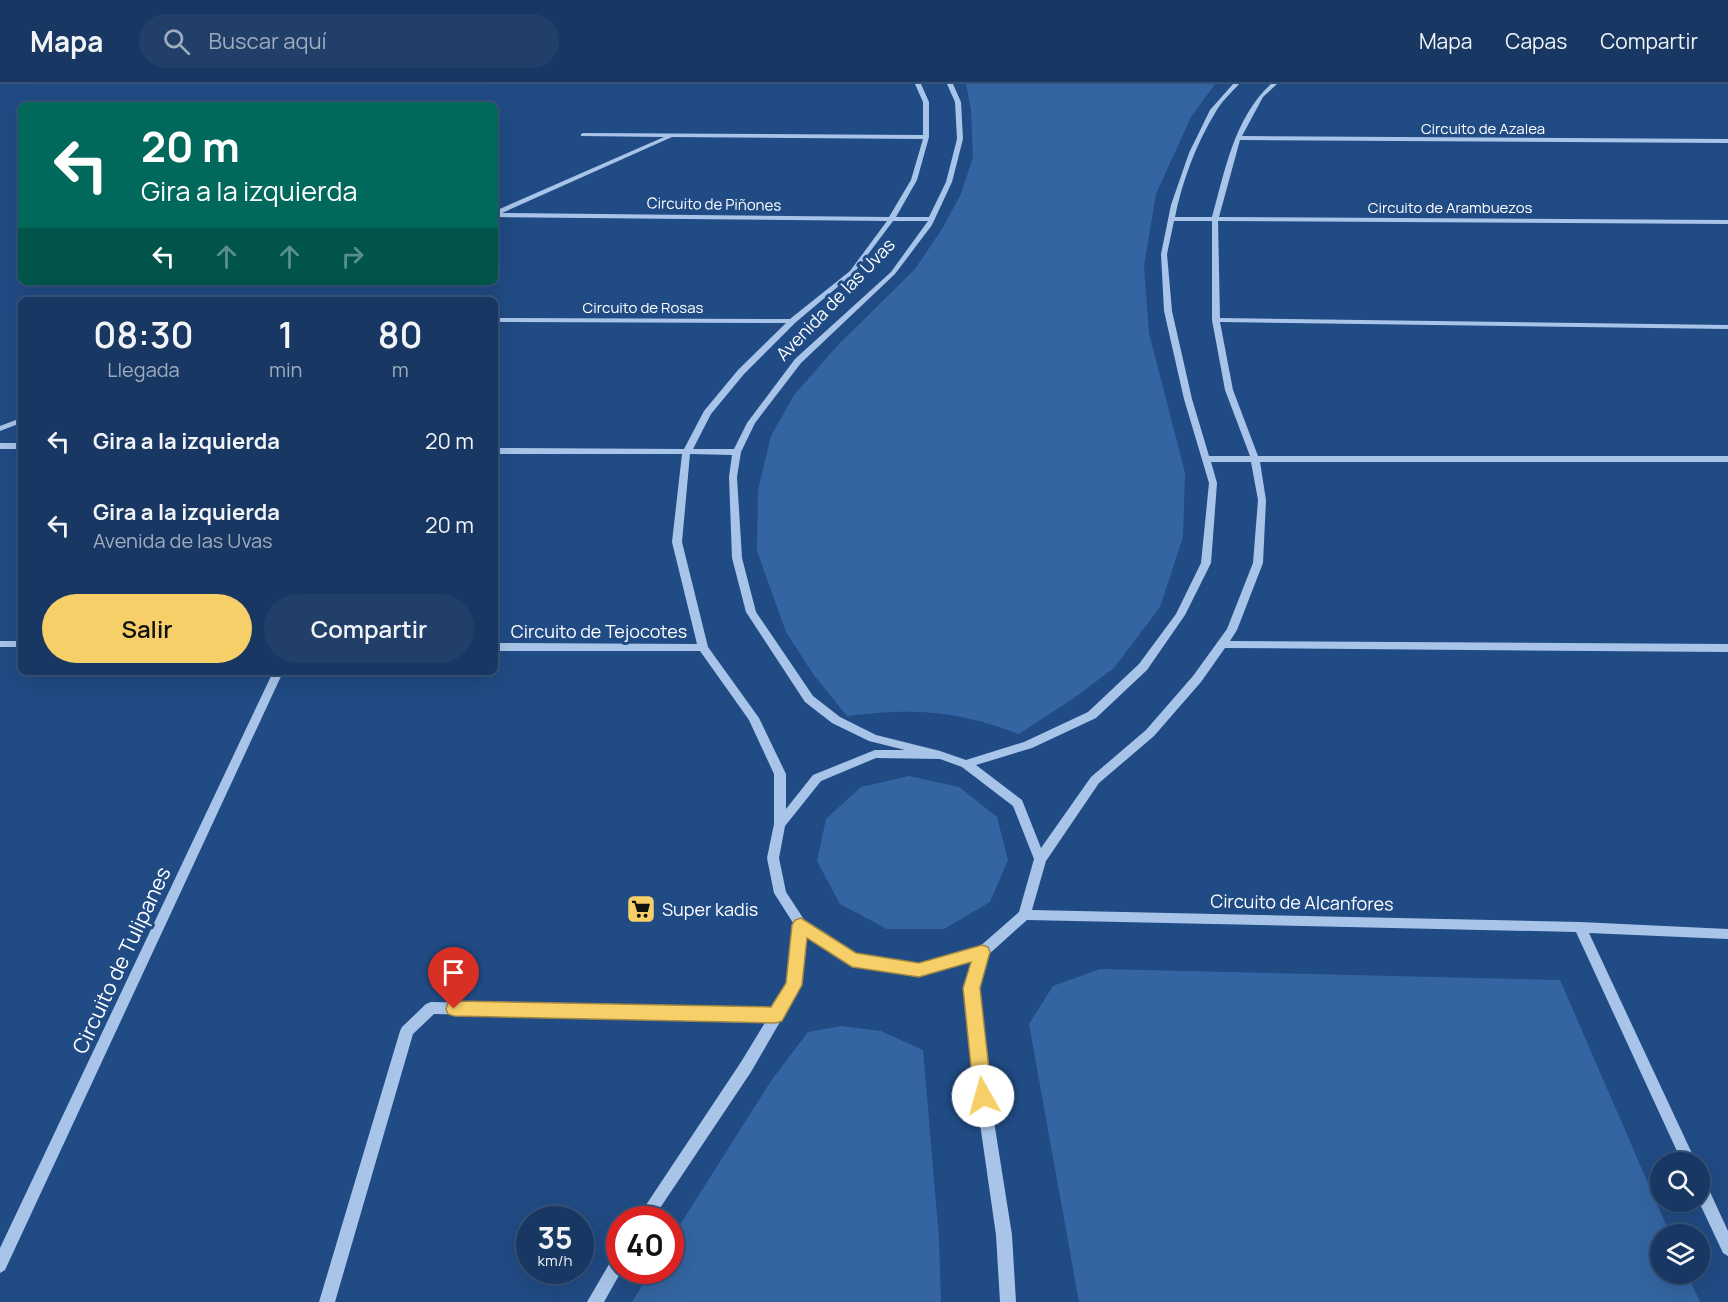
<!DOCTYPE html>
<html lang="es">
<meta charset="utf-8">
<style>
:root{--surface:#183863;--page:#213f69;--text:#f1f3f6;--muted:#9facbe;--line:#365278;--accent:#f6cf69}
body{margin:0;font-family:Manrope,sans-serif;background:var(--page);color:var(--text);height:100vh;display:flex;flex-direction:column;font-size:22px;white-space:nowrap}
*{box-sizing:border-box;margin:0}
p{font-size:20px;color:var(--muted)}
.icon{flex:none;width:33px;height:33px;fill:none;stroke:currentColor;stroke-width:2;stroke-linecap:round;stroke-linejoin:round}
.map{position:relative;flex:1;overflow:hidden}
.sheet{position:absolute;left:18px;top:213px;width:480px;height:378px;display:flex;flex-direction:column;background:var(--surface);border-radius:9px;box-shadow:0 6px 24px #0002,0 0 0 2px var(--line)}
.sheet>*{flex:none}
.banner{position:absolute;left:18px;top:18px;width:480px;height:183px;border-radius:9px;box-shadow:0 6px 24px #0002,0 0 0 2px var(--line);background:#00695c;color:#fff;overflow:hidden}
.buttons{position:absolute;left:1650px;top:1068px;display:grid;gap:12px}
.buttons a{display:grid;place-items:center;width:60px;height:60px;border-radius:50%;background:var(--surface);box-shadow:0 6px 24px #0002,0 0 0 2px var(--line);font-size:30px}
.speed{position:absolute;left:516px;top:1122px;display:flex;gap:12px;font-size:30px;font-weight:700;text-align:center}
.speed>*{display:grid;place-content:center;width:78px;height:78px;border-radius:50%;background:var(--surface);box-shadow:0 6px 24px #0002,0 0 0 2px var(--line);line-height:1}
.speed small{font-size:15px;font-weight:400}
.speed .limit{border:9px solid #d22;background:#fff;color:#111}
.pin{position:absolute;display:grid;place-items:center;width:51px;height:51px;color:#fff;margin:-62px -26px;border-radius:50% 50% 50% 0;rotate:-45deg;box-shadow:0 0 6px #0007}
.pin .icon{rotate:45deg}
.me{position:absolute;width:66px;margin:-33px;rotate:353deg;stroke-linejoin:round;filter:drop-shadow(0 0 4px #0008)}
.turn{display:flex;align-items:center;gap:21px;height:126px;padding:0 24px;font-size:27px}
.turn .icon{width:78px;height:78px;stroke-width:2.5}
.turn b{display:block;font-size:42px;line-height:51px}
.lanes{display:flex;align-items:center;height:57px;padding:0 24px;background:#0003;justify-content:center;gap:30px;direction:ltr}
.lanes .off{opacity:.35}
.eta{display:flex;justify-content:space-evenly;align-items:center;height:102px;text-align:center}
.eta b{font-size:36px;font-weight:600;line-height:42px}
.action{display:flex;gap:12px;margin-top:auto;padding:12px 24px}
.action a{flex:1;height:69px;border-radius:36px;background:var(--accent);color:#111;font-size:24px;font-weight:600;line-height:69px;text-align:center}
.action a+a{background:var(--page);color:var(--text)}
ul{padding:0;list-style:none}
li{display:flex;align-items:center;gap:18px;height:84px;padding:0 24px}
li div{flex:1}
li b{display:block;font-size:22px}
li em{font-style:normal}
header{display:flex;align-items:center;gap:36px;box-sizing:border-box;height:84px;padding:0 30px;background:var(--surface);border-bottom:2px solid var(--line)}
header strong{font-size:28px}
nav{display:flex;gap:33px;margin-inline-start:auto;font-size:21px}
.search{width:420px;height:54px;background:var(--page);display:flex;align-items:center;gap:15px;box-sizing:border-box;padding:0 21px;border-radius:33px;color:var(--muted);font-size:22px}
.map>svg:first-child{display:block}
</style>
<header>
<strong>Mapa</strong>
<div class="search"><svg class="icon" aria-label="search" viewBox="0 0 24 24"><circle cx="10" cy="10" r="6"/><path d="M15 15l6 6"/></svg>Buscar aquí</div>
<nav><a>Mapa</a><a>Capas</a><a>Compartir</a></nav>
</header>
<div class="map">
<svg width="1728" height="1218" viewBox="0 0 1728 1218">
<rect width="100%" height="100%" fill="#204b84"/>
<!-- green -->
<path fill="#3465a2" d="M966,0h249l-24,33 -35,77 -12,72 5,67 36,140 -2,64 -23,70 -46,61 -40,30 -55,36c-65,-24 -104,-26 -172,-18l-34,-42 -27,-42 -29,-81 1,-61 13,-54 23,-41 44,-50 77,-76 27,-40 19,-35 12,-37 -2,-47z
M909,692l50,11 38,30 11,43 -18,42 -46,27h-57l-47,-25 -23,-43 9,-42 35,-32z
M1100,885l460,11 110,254h-10v40h27l13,28h-621l-50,-278 24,-38z
M841,942l40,5 42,19 16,189 2,63h-309l19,-31 19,-1 1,-31 100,-158 37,-49z"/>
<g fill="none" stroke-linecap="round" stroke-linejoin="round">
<!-- minor -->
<path fill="#a8c5e9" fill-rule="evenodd" d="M915,0h6l8,18v35l-12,43 -21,37h33l17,-35 11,-43 -2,-37 -8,-18h6l8,18 2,37 -11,43 -20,43 -37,49 -94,89 -46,60 -14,29 -4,25 5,81 14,54 57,84 27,21 36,18 64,16 26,9 58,-18 64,-30 51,-48 37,-50 25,-51 8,-80 -25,-84 -20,-88 -3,-57 10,-49 18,-52 21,-43 23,-26h6c-8,9 -18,18 -24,29 -19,31 -33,69 -40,104h37c13,-46 22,-99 59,-133h6l-14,13 -21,39 486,3v4l-488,-3 -21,77 509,3v4l-510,-3 2,97 508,7v4l-508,-7 13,68 25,66h470v6h-468l6,38 -3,63 -26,67 -7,11 498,3v8l-503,-4 -24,34 -47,54 -55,47 -53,78 -14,49 548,12 148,7v10l-139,-6 107,229h-14l-106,-230 -549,-12 -39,35 -10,33 12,108 22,139 4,67h-16l-4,-67 -20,-139 -10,-108 7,-28 -54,16 -67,-10 -46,-31 -6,50 -1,4 -48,83 -99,148h-16l105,-158 25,-41 -332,-7 -21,20 -78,268h-16l81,-271 2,-4 24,-23 5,-2 342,7 15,-25 7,-58 -21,-33 -7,-35 7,-34v-50l-25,-54 -49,-69h-205v-8l202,1 -25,-102 10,-88h-187v-6l189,1 20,-38 34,-41 48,-47 -291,-1v-4l295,1 60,-48 37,-50 -392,-4v-6l169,-74 -83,-1v-2l2,-1 340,2v-33zM672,53l251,2 -12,41 -22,37 -387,-4zM893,137h35l-37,51 -96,87 -48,64 -13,26h-41l18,-35 33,-40 51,-51 59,-50zM1174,137h38v99l13,70 25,66h-41l-17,-57 -20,-88 -5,-57zM690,370l42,1 -3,22 3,81 14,54 59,90 27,21 37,18 36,9h-30l-62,25 -27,34v-35l-27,-56 -51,-71 -26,-105zM1211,378h40l7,38 -5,63 -26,66 -34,47 -47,54 -55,47 -50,71 -19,-48 -46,-35 56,-17 64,-30 51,-48 38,-55 26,-52 6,-80zM876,674l64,1 22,8 51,39 21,53 -15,53 -41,36 -59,16 -64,-9 -50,-34 -19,-29 -7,-34 6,-32 36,-45z
M21,334v5l-21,8v-5z
M0,359h21v6h-21z
M0,557h21v6h-21z
M273,588h10l-278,598 -5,3v-25z
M1700,1095l5,2 23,50v25l-5,-3 -24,-51z
M620,1168v18h2l-18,32h-17l28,-48z"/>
</g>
<!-- route -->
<path fill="#f6cf69" stroke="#a08744" stroke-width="1.5" d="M801,834l55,35 63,10 63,-18 6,2 2,5 -10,36 12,108 -2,6 -7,3 -6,-3 -3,-6 -11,-108 8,-26 -52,15 -67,-10 -45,-29 -5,47 -20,36 -6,2 -322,-7 -6,-2 -2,-5 2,-6 6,-2 317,6 15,-24 6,-58 3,-5z"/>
<!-- icons -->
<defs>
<g id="supermarket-square" transform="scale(1.5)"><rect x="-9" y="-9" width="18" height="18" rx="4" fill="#f6cf69" stroke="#204b84"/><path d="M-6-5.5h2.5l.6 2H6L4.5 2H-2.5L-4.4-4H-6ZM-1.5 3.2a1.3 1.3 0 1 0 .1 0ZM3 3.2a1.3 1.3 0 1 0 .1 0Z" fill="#111"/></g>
</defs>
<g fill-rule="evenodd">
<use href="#supermarket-square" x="641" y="825"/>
</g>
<g text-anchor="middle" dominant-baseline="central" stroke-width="6" stroke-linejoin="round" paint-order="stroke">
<!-- far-street labels -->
<g font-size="15" fill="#fff" stroke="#204b84">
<text x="1483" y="44">Circuito de Azalea</text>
<text transform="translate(714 120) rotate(1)">Circuito de Piñones</text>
<text x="1450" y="123">Circuito de Arambuezos</text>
<text x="643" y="223">Circuito de Rosas</text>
</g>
<!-- street labels -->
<g font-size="18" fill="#fff" stroke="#204b84">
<text transform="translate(835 215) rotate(-46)">Avenida de las Uvas</text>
<text x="599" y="547">Circuito de Tejocotes</text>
<text transform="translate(1302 818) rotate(1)">Circuito de Alcanfores</text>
</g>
<!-- poi labels -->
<g font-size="18" fill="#fff" stroke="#204b84" text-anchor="start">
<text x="662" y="825">Super kadis</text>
</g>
<!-- near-street labels -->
<g font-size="21" fill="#fff" stroke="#204b84">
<text transform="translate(121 876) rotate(-65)">Circuito de Tulipanes</text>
</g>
</g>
</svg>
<div class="buttons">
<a><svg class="icon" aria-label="search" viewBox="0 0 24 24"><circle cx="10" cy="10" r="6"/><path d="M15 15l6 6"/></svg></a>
<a><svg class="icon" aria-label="layers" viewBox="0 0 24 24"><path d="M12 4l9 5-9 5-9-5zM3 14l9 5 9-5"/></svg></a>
</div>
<div class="speed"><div>35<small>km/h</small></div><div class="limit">40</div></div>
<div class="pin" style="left:454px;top:925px;background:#d93025"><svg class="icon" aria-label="arrive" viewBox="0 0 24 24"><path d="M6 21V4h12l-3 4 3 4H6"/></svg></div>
<svg class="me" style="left:983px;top:1012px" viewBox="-20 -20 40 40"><circle r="19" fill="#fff"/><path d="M0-13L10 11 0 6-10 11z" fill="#f6cf69"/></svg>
<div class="banner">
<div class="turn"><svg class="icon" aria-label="left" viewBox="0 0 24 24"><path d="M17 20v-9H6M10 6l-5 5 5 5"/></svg><div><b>20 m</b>Gira a la izquierda</div></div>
<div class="lanes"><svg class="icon" aria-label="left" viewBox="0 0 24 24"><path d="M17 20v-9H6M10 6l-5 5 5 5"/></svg><svg class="icon off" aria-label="ahead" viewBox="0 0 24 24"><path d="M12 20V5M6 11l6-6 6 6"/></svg><svg class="icon off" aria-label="ahead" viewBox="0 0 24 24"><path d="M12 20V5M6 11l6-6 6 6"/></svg><svg class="icon off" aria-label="right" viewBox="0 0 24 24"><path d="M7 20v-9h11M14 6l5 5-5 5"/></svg></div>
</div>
<section class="sheet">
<div class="eta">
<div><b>08:30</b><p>Llegada</p></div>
<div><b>1</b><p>min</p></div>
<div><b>80</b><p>m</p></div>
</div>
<ul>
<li><svg class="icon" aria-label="left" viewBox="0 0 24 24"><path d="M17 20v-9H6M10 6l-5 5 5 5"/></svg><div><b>Gira a la izquierda</b></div><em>20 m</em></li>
<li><svg class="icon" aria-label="left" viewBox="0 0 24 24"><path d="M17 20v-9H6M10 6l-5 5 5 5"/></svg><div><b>Gira a la izquierda</b><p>Avenida de las Uvas</p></div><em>20 m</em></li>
</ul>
<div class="action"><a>Salir</a><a>Compartir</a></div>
</section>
</div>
